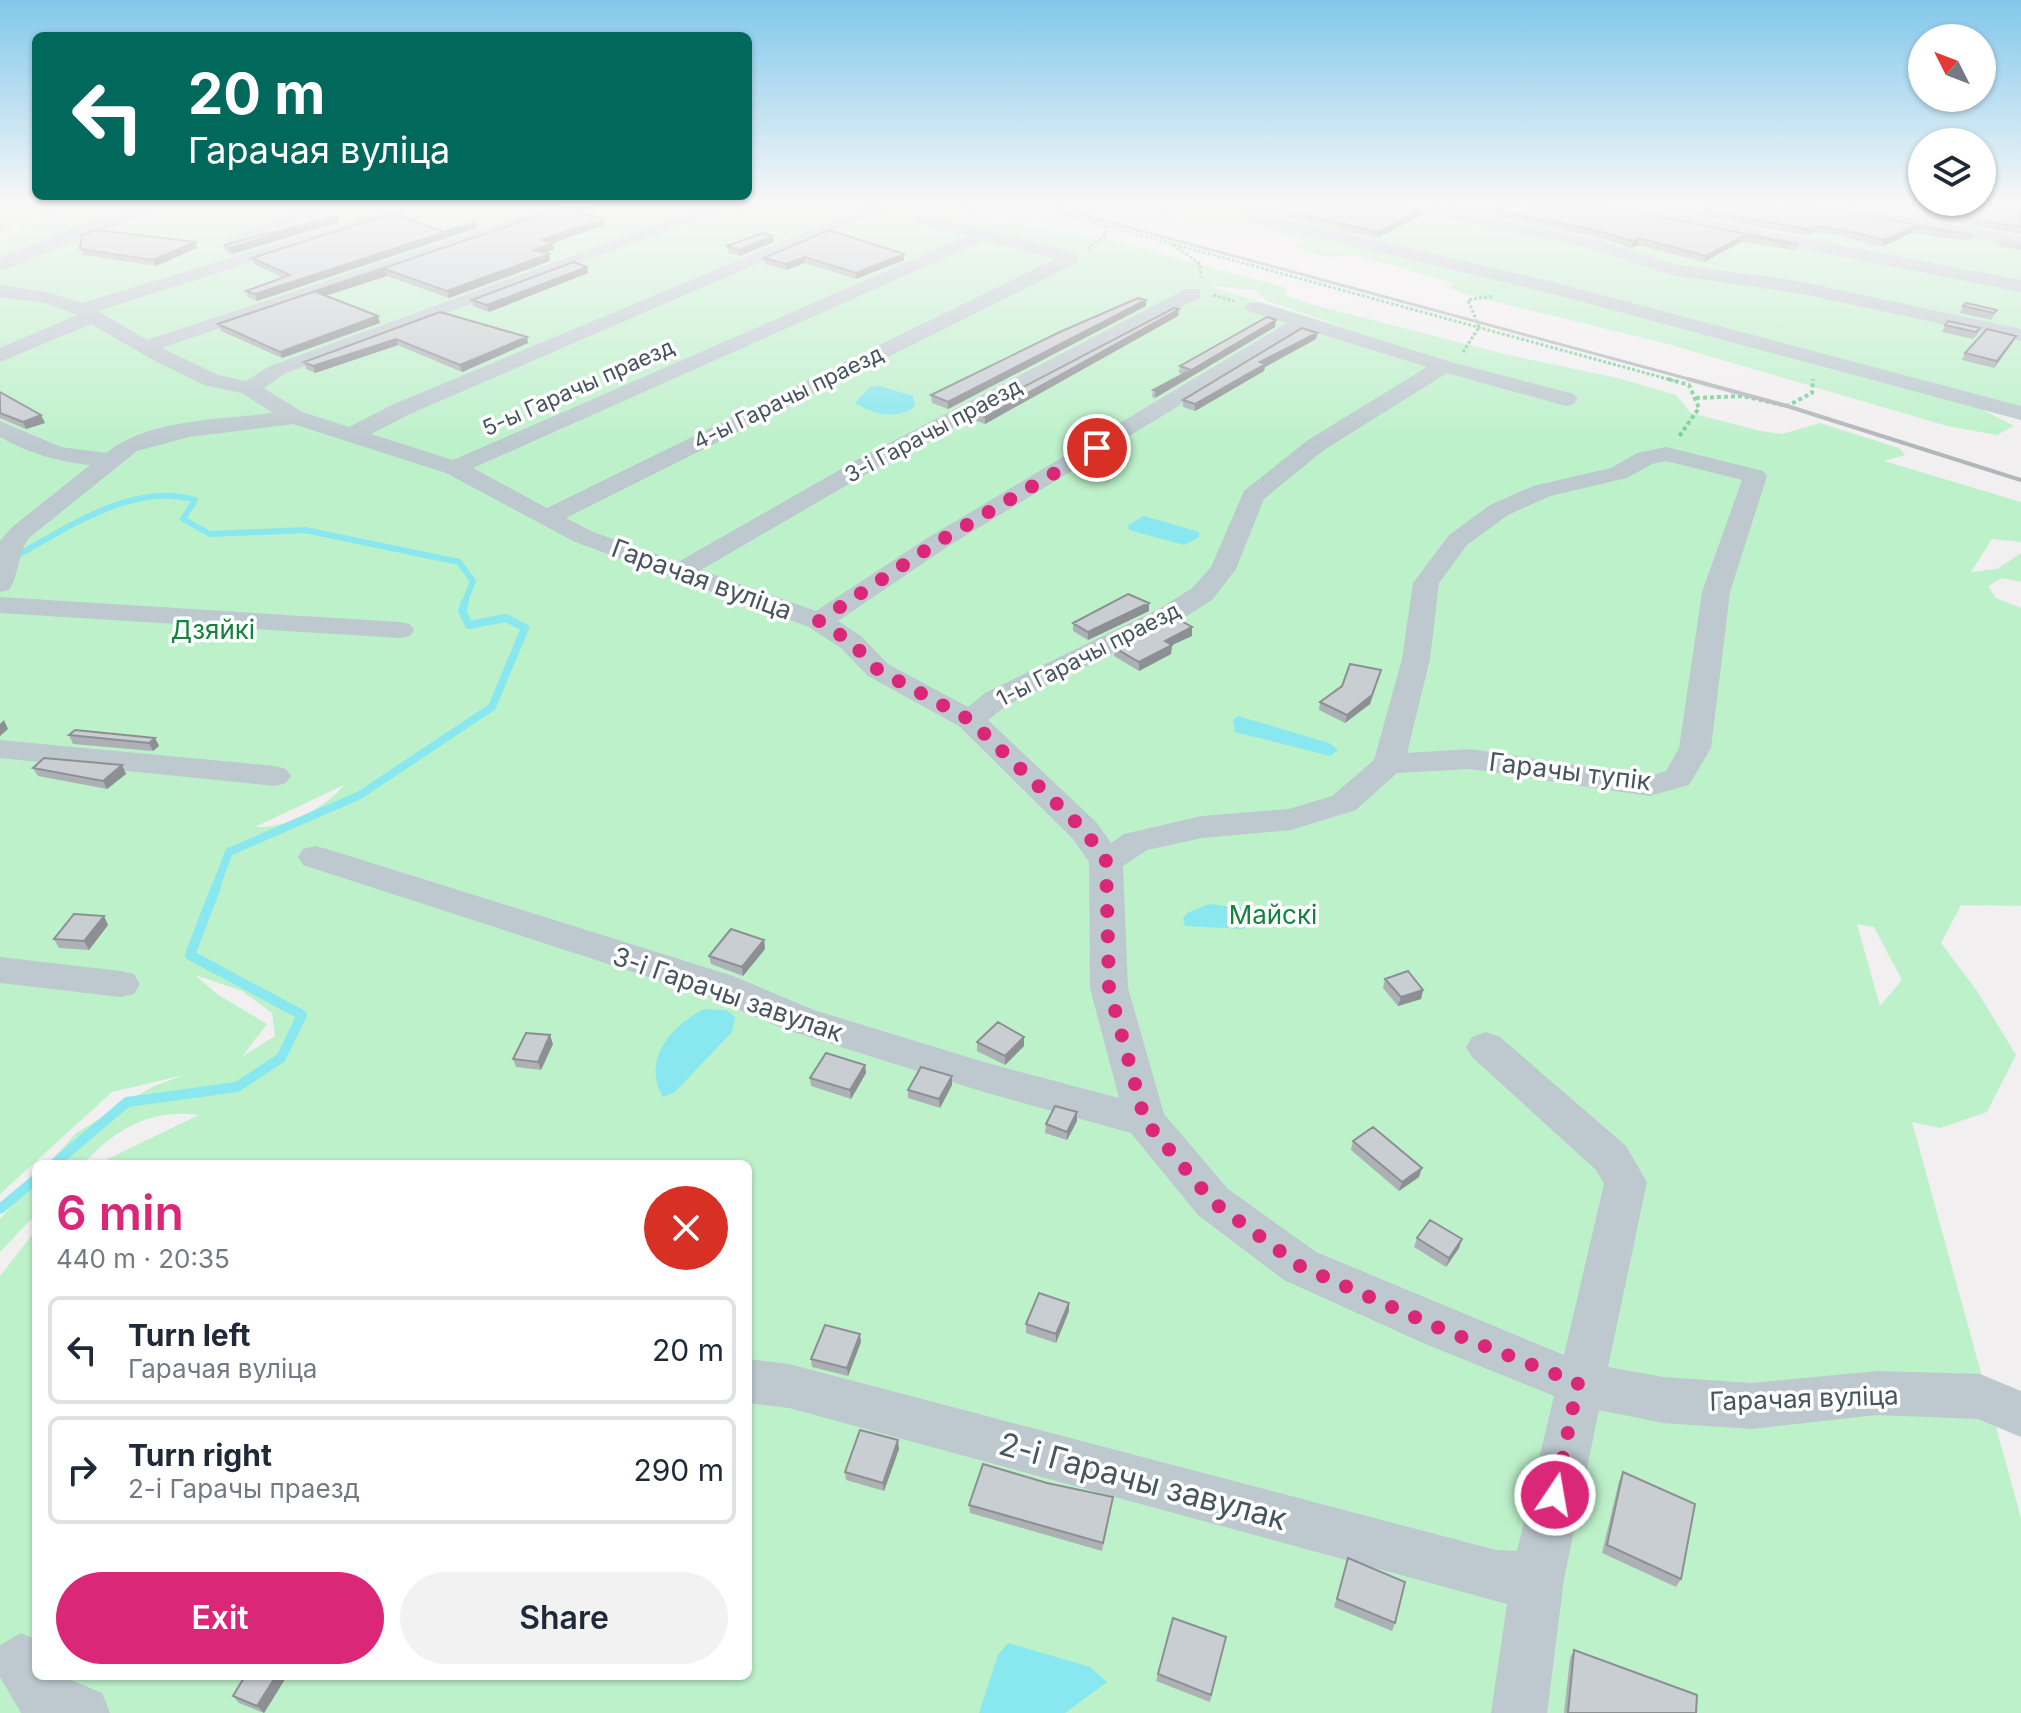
<!DOCTYPE html>
<meta charset="utf-8">
<style>
:root{--surface:#fff;--page:#f2f2f3;--text:#1f2937;--muted:#747a83;--line:#e0e1e3;--accent:#db2777}
body{margin:0;font-family:Inter,sans-serif;background:var(--page);color:var(--text);height:100vh;display:flex;flex-direction:column;font-size:30px;white-space:nowrap}
*{box-sizing:border-box;margin:0}
p{font-size:26px;color:var(--muted)}
.icon{flex:none;width:44px;height:44px;fill:none;stroke:currentColor;stroke-width:2;stroke-linecap:round;stroke-linejoin:round}
.map{position:relative;flex:1;overflow:hidden}
.details{position:absolute;left:32px;top:1160px;width:720px;height:520px;display:flex;flex-direction:column;background:var(--surface);border-radius:12px;box-shadow:0 2px 6px #0004}
.details>*{flex:none}
.top-card{position:absolute;left:32px;top:32px;width:720px;height:168px;border-radius:12px;box-shadow:0 2px 6px #0004;background:#00695c;color:#fff;overflow:hidden}
.needle{width:52px;rotate:312deg}
.buttons{position:absolute;left:1908px;top:24px;display:grid;gap:16px}
.buttons a{display:grid;place-items:center;width:88px;height:88px;border-radius:50%;background:var(--surface);box-shadow:0 2px 6px #0004;font-size:40px}
.pin{position:absolute;display:grid;place-items:center;width:68px;height:68px;color:#fff;margin:-34px;border:4px solid #fff;border-radius:50%;box-shadow:0 2px 8px #0007}
.me{position:absolute;width:88px;margin:-44px;rotate:12deg;stroke-linejoin:round;filter:drop-shadow(0 0 6px #0008)}
.turn{display:flex;align-items:center;gap:28px;height:168px;padding:0 24px;font-size:36px}
.turn .icon{width:104px;height:104px;stroke-width:2.5}
.turn b{display:block;font-size:56px;line-height:68px}
.round{display:grid;place-items:center;flex:none;width:84px;height:84px;border-radius:42px;background:var(--page)}
.summary{display:flex;align-items:center;justify-content:space-between;height:136px;padding:0 24px}
h1{font-size:48px;font-weight:600;line-height:60px;color:var(--accent)}
.action{display:flex;gap:16px;margin-top:auto;padding:16px 24px}
.action a{flex:1;height:92px;border-radius:48px;background:var(--accent);color:#fff;font-size:32px;font-weight:600;line-height:92px;text-align:center}
.action a+a{background:var(--page);color:var(--text)}
ul{padding:0;list-style:none}
li{display:flex;align-items:center;gap:24px;height:108px;margin:0 16px 12px;padding:0 8px;border:4px solid var(--line);border-radius:12px}
li div{flex:1}
li b{display:block;font-size:30px}
li em{font-style:normal}
.map>svg:first-child{display:block}
</style>
<div class="map">
<svg width="2021" height="1713" viewBox="0 0 2021 1713">
<rect width="100%" height="100%" fill="#f2eff0"/>
<!-- green -->
<path fill="#bdf1ca" fill-rule="evenodd" d="M0,206h63l-32,10 -31,18z
M78,206h867l58,17 106,17 175,47 3,9 23,8 198,51 110,23 58,17 15,18 70,18 21,3 38,-11 79,25 6,7 -21,6 137,41v40l-29,-3 -21,33 26,-3 24,-16v29l-19,-4 -14,8 8,12 25,10v298l-60,-1 -20,38 36,48 39,64 -29,57 -47,16 -28,-6 109,396v195h-2021v-437l36,-46v446h712v-512h-651l102,-49c-48,-7 -84,14 -116,49h-35l28,-31 76,-46 32,-12 -72,17 -112,102v-952l38,-22zM1208,286l48,4 9,10 88,30zM344,785c-19,23 -58,44 -89,42zM1857,924l17,3 28,53 -22,26zM195,975l47,16 30,22 3,23 -33,21 25,-33 -50,-30z
M1127,206h894v214l-38,-10 31,16 -17,9 -50,-9 -279,-82 -204,-50 -14,-6 3,-5 -97,-28 -30,2 -32,-10 9,-7 -70,-16 2,3 -16,2z
M36,1178v36l-36,38v-33z"/>
<!-- water -->
<path fill="#89e7ef" d="M880,386l33,10 2,10c-18,15 -42,8 -60,-3l15,-16z
M1144,516l55,16v5l-15,8 -55,-15 -1,-5z
M1238,716l91,27 9,7 -8,6 -95,-24 -2,-12z
M1209,904l33,4 11,13 -10,8 -58,-3 -2,-7 4,-6z
M704,1009l22,1 9,7 -3,15 -57,60 -12,5c-22,-37 9,-72 41,-88z
M1008,1643l82,24 17,15 -42,31h-86l19,-58z"/>
<g fill="none" stroke-linecap="round" stroke-linejoin="round">
<!-- stream-far2 -->
<path stroke="#89e7ef" stroke-width="6" d="M16,556c52,-28 118,-75 179,-56l-12,19 27,15 95,-4 154,32 14,19 -9,23"/>
<!-- stream-far1 -->
<path stroke="#89e7ef" stroke-width="8" d="M215,889l14,-37 131,-57 132,-88 33,-79 -19,-10 -37,7 -7,-14 3,-9"/>
<!-- stream -->
<path stroke="#89e7ef" stroke-width="10" d="M54,1164l73,-62 110,-15 44,-29 21,-43 -112,-60 26,-68
M0,1209l36,-30"/>
<!-- path-far1 -->
<path stroke="#74d096" stroke-width="3" stroke-dasharray="3 2" stroke-linecap="butt" d="M1034,206l641,175
M961,208l15,-2
M1018,223l24,-11 1,-4
M1173,245l27,19 1,13
M1087,249l18,-13 2,-11
M1213,295l21,6
M1463,352l16,-25 -11,-27 26,-4"/>
<!-- path -->
<path stroke="#74d096" stroke-width="4" stroke-dasharray="4 3" stroke-linecap="butt" d="M1668,379l21,6 10,23 -21,30
M1696,398l47,-2 44,10 25,-13 1,-14"/>
<!-- minor -->
<path fill="#bdc9cf" fill-rule="evenodd" d="M144,206h24l-168,65v-13l89,-36z
M308,206h22l-88,37h-12l-3,-4z
M401,206h25l-328,105 49,29 406,-134h23l-414,142 56,27 28,6 24,-15 439,-160h23l-448,168 -20,14 38,24 47,15 45,-23 475,-198 17,2 -476,206 -39,20 82,26 514,-224 -53,-14v-8l6,-1 158,41v8l-512,256 27,14 85,30 179,-102 329,-171h14v8l-327,173 -172,100 115,41 113,-74 358,-214 -39,-12 -3,-4 3,-4h14l189,59 123,32 3,5 -3,5 -8,2 -119,-33 -123,77 -60,49 -28,70 -24,31 -33,21 -172,84 -19,15 109,103 14,20 13,-9 78,-18 87,-7 43,-13 42,-36 28,-101 11,-76 36,-48 41,-30 43,-19 78,-18 26,-15 29,-6 97,24 4,5 -37,116 -19,156 -22,37 -40,11 -179,-27 -73,4 -41,37 -65,20 -89,8 -55,12 -24,16 5,122 36,126 64,75 88,63 248,103 40,-171 -8,-14 -124,-113 -6,-10 6,-10 14,-5 14,5 126,109 21,36 -39,185 55,10 89,6 125,-12 103,3 41,17v46l-43,-18 -101,-4 -125,14 -89,-6 -64,-13 -35,169 -17,134h-56l16,-109 -718,-196 -41,-5v-44l41,5 707,186 21,1 37,-155 -131,-53 -139,-63 -86,-65 -67,-82 -144,-40 -200,-63 -80,-34 -404,-131 -5,-8 5,-8 12,-3 12,3 406,127 81,34 173,53 132,35 -29,-110 -1,-126 -16,-23 -114,-113 -91,-50 -27,-28 -32,-21 -234,-85 -129,-69 -153,-49 -104,13 -52,14 -108,87c-12,16 -9,36 -20,52l-9,2v-51l11,-13 79,-63c-32,-3 -62,-12 -90,-28v-16l61,26 45,6c44,-35 113,-33 167,-40l-31,-20 -38,-8 -49,-24 -64,-37 -91,38v-14l77,-33 -32,-12 -45,-6v-12l48,7 34,11zM985,240l70,19 -508,249 -74,-40zM1305,329l122,38 -119,73 -64,51 -33,76 -19,21 -33,21 -174,84 -17,14 -80,-43 -27,-28 -23,-15 109,-74zM1666,461l76,19 -40,112 -23,156 -13,23 -17,5 -179,-27 -63,4 23,-94 9,-76 28,-38 41,-30 42,-19 77,-18 25,-14z
M1403,206h30l164,34 77,24 124,17 223,48v12l-223,-48 -127,-18 -78,-26 -182,-38z
M1604,206h32l385,74v12l-409,-81z
M1813,206h34l174,31v10l-200,-36z
M1254,212l295,69 472,125v14l-483,-130 -290,-69v-8z
M0,597l400,25 10,2 4,6 -4,6 -10,2 -400,-25z
M0,740l275,26 11,3 5,7 -5,7 -11,3 -275,-28z
M0,957l121,14 13,3 6,10 -6,10 -13,3 -121,-14z
M21,1633l15,7v36h26l40,17 8,20h-89l-21,-36v-32z"/>
<!-- rail-far1 -->
<path stroke="#b1b6ba" stroke-width="3" d="M1049,206l647,175"/>
<!-- rail -->
<path stroke="#b1b6ba" stroke-width="4" d="M1688,379l99,27 234,74"/>
</g>
<!-- wall -->
<path fill="#adb1b5" d="M567,206l12,5 24,8 2,6 -53,18 2,6 -10,4 5,1 1,7 -101,37 -62,-22 -61,20 52,20 2,7 -98,35 -61,-27 -3,-7 350,-116z
M1218,206h191l1,2 11,2 -1,6 -43,22 -122,-29 -10,3z
M1446,206h165l2,2 185,36 -2,6 -55,-8 -37,20 -66,-17 -7,3 -33,-11z
M1650,206h170l3,2 150,27 -2,6 -60,-8 -29,14 -40,-11 -28,-4 -4,4z
M1926,211l95,4v19l-97,-17z
M340,222l-108,32 -6,-2 -2,-7z
M476,222l1,6 -220,73 -9,-4 -2,-6 37,-13 -29,-14 -2,-6 191,-26z
M2001,240l20,3v7l-23,-4z
M774,242l-34,14 -12,-3 -1,-7z
M197,248l-41,18 -73,-11 -3,-6z
M904,254v6l-48,19 -51,-16 -19,7 -21,-6 -1,-6z
M587,267l1,6 -99,39 -16,-6 -1,-6z
M1146,306l-198,103 -16,-6 -1,-8z
M1963,306l34,4 -6,10 -31,-7z
M440,312l87,25 1,6 -66,29 -64,-27 -83,28 -9,-4 -2,-7z
M1178,316l-193,108 -11,-4v-7z
M1945,325l35,3 -3,7 -4,4 -31,-7z
M1275,327l-120,71 -3,-1 1,-7 29,-16 -3,-1 1,-7z
M1317,333l-1,6 -51,28 -1,4 -69,40 -12,-4v-7z
M2013,342l-19,26 -32,-8 3,-7z
M0,392l41,23 4,8 -19,6 -26,-11z
M1149,603v8l-61,29 -15,-9v-8z
M1192,627v9l-20,9 -1,9 -32,17 -25,-15 1,-8z
M1379,678l-9,26 -25,19 -26,-13 1,-8z
M69,735l86,3 4,8 -6,5 -80,-7z
M122,765l4,9 -19,15 -69,-13 -5,-8z
M108,925l-19,25 -30,-2 -5,-9z
M764,940l1,9 -22,27 -32,-12 -2,-8z
M1385,979l38,11 -2,9 -23,7 -15,-18z
M1024,1037v9l-19,19 -28,-14v-9z
M553,1044l-12,26 -25,-3 -3,-8z
M865,1065l1,8 -15,26 -40,-13 -1,-8z
M952,1076v9l-12,23 -32,-10v-8z
M1077,1112v9l-10,19 -22,-7 1,-9z
M1353,1141l66,36 -20,14 -48,-41z
M1417,1238l45,1 -3,9 -13,19 -32,-20z
M1069,1311l-13,32 -30,-10v-9z
M861,1342l-13,34 -36,-9 -1,-8z
M899,1449l-15,42 -38,-11 -1,-8z
M1623,1472l58,107 -5,8 -74,-34 17,-72z
M1047,1483l66,14 -11,54 -132,-38 -1,-8z
M1346,1566l49,57 -3,8 -58,-24z
M1226,1637l-16,65 -54,-21 2,-7z
M1574,1650l122,63h-132l6,-55z
M245,1676h42l-23,37 -25,-10 -6,-7z"/>
<!-- shaded-wall -->
<path fill="#8d9093" d="M577,206h20l-24,7 -1,-6z
M1246,206h9v3l-10,3z
M1421,210l-1,6 -43,22 1,-6z
M338,216l2,6 -108,32 -2,-6z
M603,219l2,6 -61,21 -2,-6z
M476,222l1,6 -220,73 -2,-7z
M1913,227l-2,6 -29,14 2,-7z
M773,236l1,6 -34,14 -1,-6z
M1743,236l-2,6 -37,20 2,-6z
M1639,238l-1,7 -7,3 2,-7z
M195,242l2,6 -41,18 -3,-6z
M553,243l1,6 -19,7 -1,-6z
M549,254l1,7 -101,37 -2,-7z
M904,254v6l-48,19v-6z
M805,257v6l-19,7v-6z
M587,267l1,6 -99,39 -2,-7z
M385,269l2,7 -69,22 -2,-6z
M1146,300v6l-198,103v-7z
M1179,309l-1,7 -193,108v-7z
M378,316l2,7 -98,35 -2,-6z
M1276,320l-1,7 -120,71 1,-7z
M1317,333l-1,6 -51,28 -1,4 -69,40v-7l65,-42z
M2016,336l-3,6 -19,26 3,-7z
M527,337l1,6 -66,29 -2,-7z
M396,339l2,6 -83,28 -2,-7z
M41,415l4,8 -19,6 -3,-7z
M1149,603v8l-61,29v-8z
M1192,627v9l-20,9 -1,9 -32,17v-9l26,-21z
M1381,670l-11,34 -25,19 2,-8z
M4,720l4,9 -8,7v-12z
M155,738l4,8 -6,5 -4,-8z
M122,765l4,9 -19,15 -4,-8z
M104,916l4,9 -19,25 -5,-9z
M764,940l1,9 -22,27 -1,-9z
M1423,990l-2,9 -23,7 3,-9z
M550,1035l3,9 -12,26 -3,-8z
M1024,1037v9l-19,19v-9z
M865,1065l1,8 -15,26 -1,-9z
M952,1076v9l-12,23 -1,-9z
M1077,1112v9l-10,19v-8z
M1422,1168l-3,9 -20,14 3,-9z
M1462,1239l-3,9 -13,19 3,-9z
M1069,1303v8l-13,32v-9z
M860,1334l1,8 -13,34 -1,-8z
M898,1440l1,9 -15,42 -1,-8z
M276,1676h11l-23,37 -7,-7z"/>
<!-- building -->
<path fill="#c9ced2" stroke="#8d9093" stroke-width="2" d="M1266,206h143l1,2 11,2 -43,22z
M1475,206h136l2,2 185,36 -55,-8 -37,20 -67,-18 -6,3 -34,-10z
M1682,206h138l3,2 150,27 -60,-8 -29,13 -40,-10 -28,-4 -4,4z
M1936,206h61l24,5 -2,3 2,1v12l-95,-16z
M564,207l39,12 -61,21 11,3 -19,7 15,4 -102,37 -62,-22 -69,23 62,24 -98,36 -62,-28z
M393,213l50,19 33,-10 -221,72 -9,-3 44,-16 -38,-17z
M338,216l-108,32 -6,-3z
M96,230l99,12 -42,18 -73,-11 2,-14z
M829,230l75,24 -48,19 -51,-16 -19,7 -22,-6z
M762,233l11,3 -34,14 -12,-4z
M573,262l14,5 -100,38 -15,-5z
M1138,298l8,2 -198,102 -17,-7 131,-64z
M1966,303l31,7 -3,3 -31,-7z
M1174,308l5,1 -194,108 -11,-4z
M440,312l87,25 -67,28 -64,-26 -83,27 -9,-4z
M1267,317l9,3 -120,71 -3,-1 38,-20 -11,-4z
M1948,321l32,7 -4,4 -31,-7z
M1302,328l15,5 -57,29 5,2 -70,40 -12,-4z
M1987,329l29,7 -19,25 -32,-8z
M0,392l41,23 -18,7 -23,-9z
M1128,594l21,9 -61,29 -15,-9z
M1176,618l16,9 -27,14 7,4 -33,17 -24,-14z
M1350,664l31,6 -9,25 -25,20 -27,-13 22,-16z
M75,730l80,8 -6,5 -80,-8z
M44,758l78,7 -19,16 -70,-13z
M74,914l30,2 -20,25 -30,-2z
M731,929l33,11 -22,27 -33,-11z
M1408,971l15,19 -22,7 -16,-18z
M998,1022l26,15 -19,19 -28,-14z
M526,1033l24,2 -12,27 -25,-3z
M826,1053l39,12 -15,25 -40,-12z
M921,1067l31,9 -13,23 -31,-9z
M1055,1106l22,6 -10,20 -21,-8z
M1373,1127l49,41 -20,14 -49,-41z
M1430,1220l32,19 -13,19 -32,-20z
M1039,1293l30,10 -13,31 -30,-10z
M825,1325l35,9 -13,34 -36,-9z
M860,1430l38,10 -15,43 -38,-11z
M983,1464l64,19 66,14 -10,46 -134,-38z
M1623,1472l72,32 -14,75 -74,-34z
M1348,1558l57,24 -10,41 -58,-24z
M1173,1618l53,19 -15,58 -53,-21z
M1574,1650l123,45 -1,18h-128z
M245,1676h31l-19,30 -24,-10z"/>
<!-- sky -->
<linearGradient id="sky" x2="0" y2="1"><stop stop-color="#82c8eb"/><stop offset="0.46" stop-color="#f9f8f8"/><stop offset="1" stop-color="#f9f8f8" stop-opacity="0"/></linearGradient>
<rect width="2021" height="445" fill="url(#sky)"/>
<g fill="none" stroke-linecap="round" stroke-linejoin="round">
<!-- route -->
<path stroke="#db2777" stroke-width="14" stroke-dasharray="0 25.2" d="M1097,448l-159,94 -119,79 32,21 27,28 92,50 115,111 21,30 3,127 36,133 68,81 87,64 139,62 139,55 -23,112"/>
</g>
<g text-anchor="middle" dominant-baseline="central" stroke-width="7" stroke-linejoin="round" paint-order="stroke">
<!-- far-street labels -->
<g font-size="22" fill="#47565e" stroke="#fff">
<text transform="translate(578 387) rotate(-24)">5-ы Гарачы праезд</text>
<text transform="translate(788 397) rotate(-26)">4-ы Гарачы праезд</text>
<text transform="translate(933 430) rotate(-28)">3-і Гарачы праезд</text>
<text transform="translate(1088 654) rotate(-27)">1-ы Гарачы праезд</text>
</g>
<!-- street labels -->
<g font-size="26" fill="#47565e" stroke="#fff">
<text transform="translate(702 579) rotate(20)">Гарачая вуліца</text>
<text transform="translate(1570 771) rotate(7)">Гарачы тупік</text>
<text transform="translate(728 994) rotate(19)">3-і Гарачы завулак</text>
<text transform="translate(1804 1398) rotate(-2)">Гарачая вуліца</text>
</g>
<!-- park labels -->
<g font-size="26" fill="#14833d" stroke="#fff">
<text x="213" y="629">Дзяйкі</text>
<text x="1273" y="914">Майскі</text>
</g>
<!-- near-street labels -->
<g font-size="32" fill="#47565e" stroke="#fff">
<text transform="translate(1143 1481) rotate(15)">2-і Гарачы завулак</text>
</g>
</g>
</svg>
<div class="buttons">
<a><svg class="needle" viewBox="-14 -14 28 28"><path d="M0-13l5 13h-10z" fill="#e53935"/><path d="M0 13l5-13h-10z" fill="#747a83"/></svg></a>
<a><svg class="icon" aria-label="layers" viewBox="0 0 24 24"><path d="M12 4l9 5-9 5-9-5zM3 14l9 5 9-5"/></svg></a>
</div>
<div class="pin" style="left:1097px;top:448px;background:#d93025"><svg class="icon" aria-label="arrive" viewBox="0 0 24 24"><path d="M6 21V4h12l-3 4 3 4H6"/></svg></div>
<svg class="me" style="left:1555px;top:1495px" viewBox="-20 -20 40 40"><circle r="17" fill="#db2777" stroke="#fff" stroke-width="3"/><path d="M0-11L8 9 0 5-8 9z" fill="#fff"/></svg>
<div class="top-card">
<div class="turn"><svg class="icon" aria-label="left" viewBox="0 0 24 24"><path d="M17 20v-9H6M10 6l-5 5 5 5"/></svg><div><b>20 m</b>Гарачая вуліца</div></div>
</div>
<section class="details">
<div class="summary"><div><h1>6 min</h1><p>440 m · 20:35</p></div><a class="round" style="background:#d93025;color:#fff"><svg class="icon" aria-label="close" viewBox="0 0 24 24"><path d="M6 6l12 12M18 6L6 18"/></svg></a></div>
<ul>
<li><svg class="icon" aria-label="left" viewBox="0 0 24 24"><path d="M17 20v-9H6M10 6l-5 5 5 5"/></svg><div><b>Turn left</b><p>Гарачая вуліца</p></div><em>20 m</em></li>
<li><svg class="icon" aria-label="right" viewBox="0 0 24 24"><path d="M7 20v-9h11M14 6l5 5-5 5"/></svg><div><b>Turn right</b><p>2-і Гарачы праезд</p></div><em>290 m</em></li>
</ul>
<div class="action"><a>Exit</a><a>Share</a></div>
</section>
</div>
